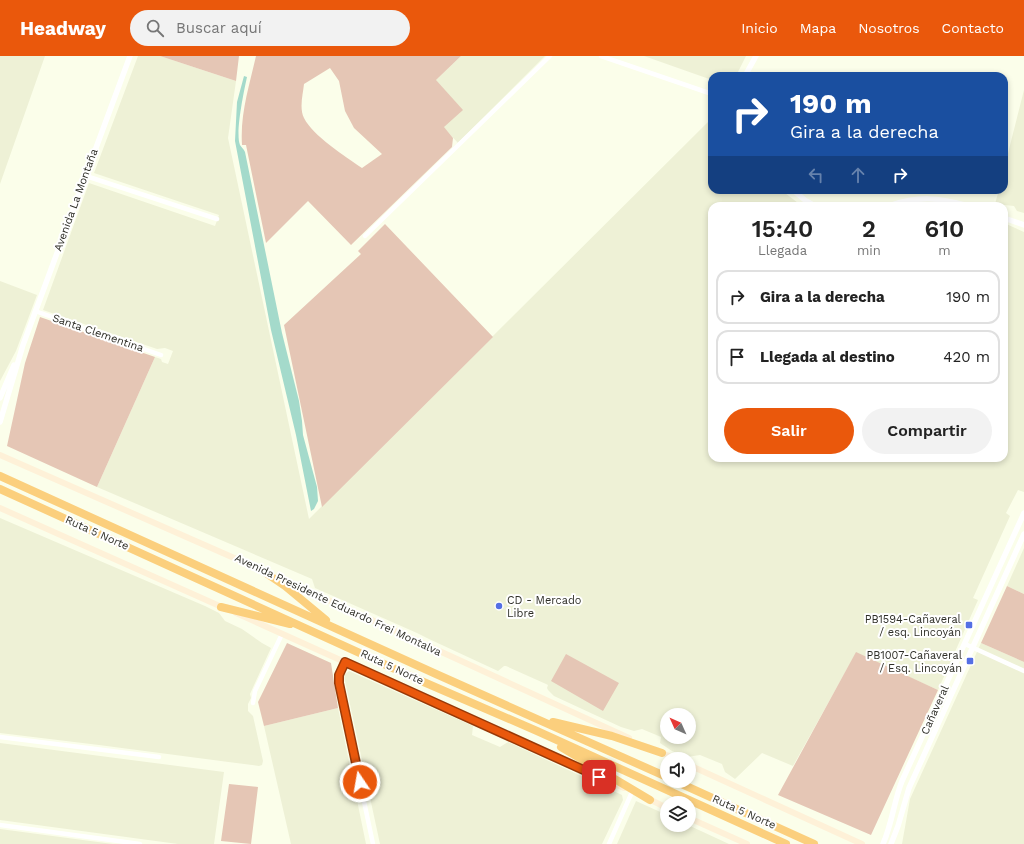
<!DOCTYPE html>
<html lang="es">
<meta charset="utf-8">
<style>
:root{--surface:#fff;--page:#f2f2f2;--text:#222;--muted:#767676;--line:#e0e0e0;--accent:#ea580c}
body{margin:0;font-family:"Work Sans",sans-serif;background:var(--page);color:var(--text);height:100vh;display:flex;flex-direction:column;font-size:15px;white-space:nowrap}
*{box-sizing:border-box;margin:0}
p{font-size:13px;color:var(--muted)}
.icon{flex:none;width:22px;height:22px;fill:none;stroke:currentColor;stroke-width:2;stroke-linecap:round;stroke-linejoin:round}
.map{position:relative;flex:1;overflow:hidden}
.sheet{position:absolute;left:708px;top:146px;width:300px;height:260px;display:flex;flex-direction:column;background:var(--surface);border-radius:12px;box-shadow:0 2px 6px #0003}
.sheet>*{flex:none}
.top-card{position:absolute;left:708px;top:16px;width:300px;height:122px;border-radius:12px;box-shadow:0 2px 6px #0003;background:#1a4fa0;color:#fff;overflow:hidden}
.needle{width:26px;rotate:315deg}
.controls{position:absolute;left:660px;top:652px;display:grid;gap:8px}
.controls a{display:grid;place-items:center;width:36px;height:36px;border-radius:50%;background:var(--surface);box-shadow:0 2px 6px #0003;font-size:20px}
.pin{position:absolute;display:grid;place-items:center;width:34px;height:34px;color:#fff;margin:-17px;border-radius:8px;box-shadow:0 2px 6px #0006}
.me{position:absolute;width:44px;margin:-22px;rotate:348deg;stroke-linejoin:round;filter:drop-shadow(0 0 3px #0008)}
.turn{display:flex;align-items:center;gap:14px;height:84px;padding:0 16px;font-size:18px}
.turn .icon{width:52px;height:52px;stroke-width:2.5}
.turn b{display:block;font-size:28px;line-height:34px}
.lanes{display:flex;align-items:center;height:38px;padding:0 16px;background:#0003;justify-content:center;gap:20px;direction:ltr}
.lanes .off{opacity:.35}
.eta{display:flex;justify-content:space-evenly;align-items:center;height:68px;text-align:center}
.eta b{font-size:24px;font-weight:600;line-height:28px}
.cta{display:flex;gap:8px;margin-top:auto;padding:8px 16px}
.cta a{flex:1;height:46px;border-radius:24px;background:var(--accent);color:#fff;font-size:16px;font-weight:600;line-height:46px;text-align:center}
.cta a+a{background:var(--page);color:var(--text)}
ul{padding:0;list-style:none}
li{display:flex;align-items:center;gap:12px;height:54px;margin:0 8px 6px;padding:0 8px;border:2px solid var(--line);border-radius:12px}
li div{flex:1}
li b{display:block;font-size:15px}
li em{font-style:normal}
header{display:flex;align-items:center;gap:24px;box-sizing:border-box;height:56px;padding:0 20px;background:var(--accent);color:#fff}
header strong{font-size:19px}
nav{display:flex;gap:22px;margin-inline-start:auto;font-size:14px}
.search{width:280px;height:36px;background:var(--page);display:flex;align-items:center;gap:10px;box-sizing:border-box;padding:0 14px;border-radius:22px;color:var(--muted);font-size:15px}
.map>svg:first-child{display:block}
</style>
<header>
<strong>Headway</strong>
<div class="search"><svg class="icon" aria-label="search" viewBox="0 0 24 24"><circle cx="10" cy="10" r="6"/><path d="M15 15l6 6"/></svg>Buscar aquí</div>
<nav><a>Inicio</a><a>Mapa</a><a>Nosotros</a><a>Contacto</a></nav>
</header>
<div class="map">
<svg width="1024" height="788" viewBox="0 0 1024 788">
<rect width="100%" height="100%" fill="#fbfeea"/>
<!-- built -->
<path fill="#eef1d6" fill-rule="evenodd" d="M0,0h45l-45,128z
M138,0h22l76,25 -8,57 81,381 403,-401v72h71l2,3 17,13h-90v252h292v-235l20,9v260l-6,-2 -12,23 4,3 -37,82 5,2 -40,90 -82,-37 -63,113 -31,-13 -27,26 -10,-7 -3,-8 -22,-9 -13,2 -15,-6 -12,-8 1,-6 -19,-8 -8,2 -13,-4 -67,-31 -6,-6 -1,-2 1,-3 -2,-1 -40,-18h-2l-6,5 -69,-32 -12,-6 -102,-45 -3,-9 -215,-92 58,-130 6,2 1,3 6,2 5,-13 -8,-3 -8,1 -114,-39 46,-127 126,43 4,-11 -125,-42zM667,659h22v22h-22z
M461,0h84l-87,87 -14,-15 -8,-48z
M644,0h102l-10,20h-24v4z
M1024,34v123l-7,-2 -3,-5 -19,-2 4,-14h5v-21z
M0,225l37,14 -21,56 -16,30z
M0,462l205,88 14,7 6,8 17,8 20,14 9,5 -21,46 1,4 -3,6v7l5,5 10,45 -1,4 -3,1 -160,-21 -99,-12z
M1024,492v46l-17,-8z
M981,587l43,19v182h-122l8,-45z
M349,615l124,55 -1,9 28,12 8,-5 114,53 1,5 -21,44h-222l-35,-163 -1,-6z
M338,652l28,136h-75l-27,-118z
M0,687l224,29 -10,72h-36l-178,-24z
M636,745l31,14v10h21l41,19h-112z
M0,773l113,15h-113z"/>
<!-- green -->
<path fill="#e5c6b5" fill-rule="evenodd" d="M160,0h79l-3,25z
M256,0h205l-25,24 27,30 -19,17 9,11 -1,9 -101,98 -43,-44 -42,42 -20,-98h-4c-2,-31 7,-58 14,-89zM330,12l9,13 6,30 9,17 28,26 -20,14c-17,-12 -49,-32 -58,-50 -5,-10 -1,-24 0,-34z
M385,168l108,113 -171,170 -38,-182 77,-71 -3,-3z
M40,261l115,40 -58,130 -90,-41 18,-83z
M1007,530l17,8v68l-43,-19z
M287,587l44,20 7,45 -74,18 -6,-24z
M856,596l82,38 -67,145 -93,-40z
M566,598l53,29 -16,28 -52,-30z
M229,728l29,3 -7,57 -30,-3z"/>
<!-- water -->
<path fill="#a4dacb" d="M244,20l3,1c-3,14 -12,56 -7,68 1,2 4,4 5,7l37,181 17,68 3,20 1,14 14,52 1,14 -4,8 -3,2 -15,-76 -25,-105 -36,-189 2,-39z"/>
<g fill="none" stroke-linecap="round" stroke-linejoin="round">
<!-- minor -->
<path stroke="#fff" stroke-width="4.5" d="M601,0l111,38
M86,120l131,43
M365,180l185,-180
M35,255l126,44
M965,588l59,27
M345,606l-6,13v8l34,161
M253,647l2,-12 27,-57
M0,681l159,20
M0,769l140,19
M609,788l23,-52"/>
<!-- tertiary -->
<path stroke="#fff" stroke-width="5.5" d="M745,20l11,-20
M793,134l13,11 9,5
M888,150c31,-10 49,-9 81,0
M1004,162l20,7
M0,342l14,-33
M0,366l23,-77 107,-289
M883,788c9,-20 11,-43 19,-63l122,-268
M891,788l7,-18 11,-38 115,-254"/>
<!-- secondary -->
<path stroke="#fef1d8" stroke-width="6" d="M0,399l266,117
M0,452l224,100
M278,521l351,161
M236,557l388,175
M660,696l15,7
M689,709l173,79
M647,742l20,10
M689,762l58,26"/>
<!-- motorway -->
<path stroke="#fbcf7d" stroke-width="8" d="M0,420l436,198 231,103
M0,433l419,191 118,51 249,113
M263,515l22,15 41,34
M221,551l69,17
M553,666l59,14 50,17
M561,691l89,53
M675,725l139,63"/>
</g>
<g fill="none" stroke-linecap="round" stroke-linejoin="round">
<!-- route casing -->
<g stroke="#983908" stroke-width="10">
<path id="route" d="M360,726l-21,-99v-8l6,-13 254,115"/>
</g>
<!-- route -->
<use href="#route" stroke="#ea580c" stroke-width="7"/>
</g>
<!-- markers -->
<g fill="#546fe4" stroke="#fff" stroke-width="1.5">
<circle cx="499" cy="550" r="4"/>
<rect x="965" y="565" width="8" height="8" rx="2"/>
<rect x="966" y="601" width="8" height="8" rx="2"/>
</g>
<g text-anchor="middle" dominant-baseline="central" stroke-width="4" stroke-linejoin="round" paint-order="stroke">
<!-- street labels -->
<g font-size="11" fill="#2e2e27" stroke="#fff">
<text transform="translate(76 144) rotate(-70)">Avenida La Montaña</text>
<text transform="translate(98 277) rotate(19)">Santa Clementina</text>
<text transform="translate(97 477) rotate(24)">Ruta 5 Norte</text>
<text transform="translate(338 549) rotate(25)">Avenida Presidente Eduardo Frei Montalva</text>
<text transform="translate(392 611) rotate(25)">Ruta 5 Norte</text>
<text transform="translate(935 654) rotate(-66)">Cañaveral</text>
<text transform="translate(744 756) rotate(24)">Ruta 5 Norte</text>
</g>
<!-- poi labels -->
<g font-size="11" fill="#2e2e27" stroke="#fff" text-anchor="end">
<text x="507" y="544" text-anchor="start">CD - Mercado<tspan x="507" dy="13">Libre</tspan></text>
<text x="961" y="563">PB1594-Cañaveral<tspan x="961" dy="13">/ esq. Lincoyán</tspan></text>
<text x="962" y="599">PB1007-Cañaveral<tspan x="962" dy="13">/ Esq. Lincoyán</tspan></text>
</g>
</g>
</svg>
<div class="controls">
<a><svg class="needle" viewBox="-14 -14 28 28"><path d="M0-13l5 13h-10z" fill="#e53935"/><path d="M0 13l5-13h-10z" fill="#767676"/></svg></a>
<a><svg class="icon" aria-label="sound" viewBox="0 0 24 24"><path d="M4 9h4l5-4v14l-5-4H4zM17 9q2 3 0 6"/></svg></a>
<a><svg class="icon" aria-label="layers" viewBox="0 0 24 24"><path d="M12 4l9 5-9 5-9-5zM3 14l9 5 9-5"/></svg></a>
</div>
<div class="pin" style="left:599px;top:721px;background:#d93025"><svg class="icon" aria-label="arrive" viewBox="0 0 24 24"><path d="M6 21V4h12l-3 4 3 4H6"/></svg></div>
<svg class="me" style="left:360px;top:726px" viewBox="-20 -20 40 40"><circle r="17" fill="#ea580c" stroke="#fff" stroke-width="3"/><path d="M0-11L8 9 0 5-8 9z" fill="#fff"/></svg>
<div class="top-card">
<div class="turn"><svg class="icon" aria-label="right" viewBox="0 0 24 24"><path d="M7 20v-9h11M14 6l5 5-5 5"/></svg><div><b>190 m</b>Gira a la derecha</div></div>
<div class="lanes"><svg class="icon off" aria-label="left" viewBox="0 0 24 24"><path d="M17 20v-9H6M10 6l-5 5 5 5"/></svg><svg class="icon off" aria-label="ahead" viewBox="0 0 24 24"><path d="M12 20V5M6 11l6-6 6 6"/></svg><svg class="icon" aria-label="right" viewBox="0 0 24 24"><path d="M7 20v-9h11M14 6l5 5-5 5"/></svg></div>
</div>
<section class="sheet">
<div class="eta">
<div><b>15:40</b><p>Llegada</p></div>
<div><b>2</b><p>min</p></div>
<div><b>610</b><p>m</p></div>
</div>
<ul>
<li><svg class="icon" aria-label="right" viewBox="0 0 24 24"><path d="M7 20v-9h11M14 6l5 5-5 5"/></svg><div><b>Gira a la derecha</b></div><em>190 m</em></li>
<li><svg class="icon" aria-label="arrive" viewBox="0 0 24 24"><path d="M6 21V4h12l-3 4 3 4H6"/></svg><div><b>Llegada al destino</b></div><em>420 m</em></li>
</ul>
<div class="cta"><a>Salir</a><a>Compartir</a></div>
</section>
</div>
